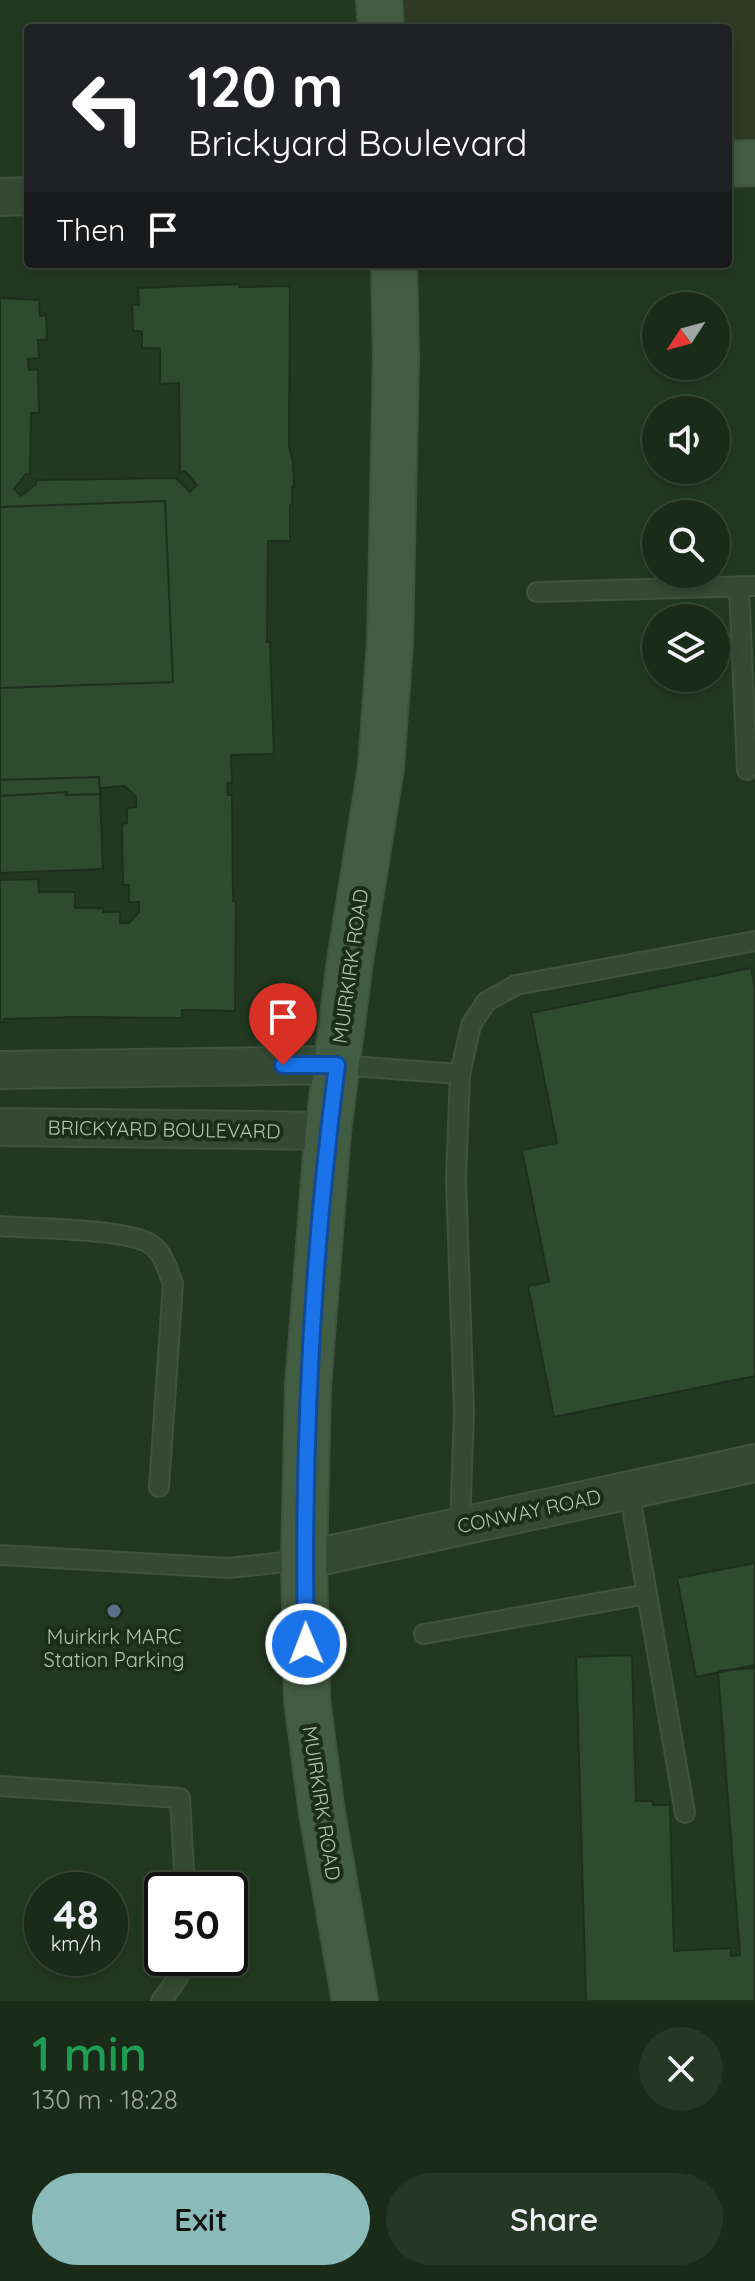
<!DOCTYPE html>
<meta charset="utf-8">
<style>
:root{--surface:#1a2b19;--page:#273726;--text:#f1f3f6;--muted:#9fa7a2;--line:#384738;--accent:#8bbbb9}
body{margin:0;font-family:Quicksand,sans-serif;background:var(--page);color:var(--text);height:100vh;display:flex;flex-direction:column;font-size:30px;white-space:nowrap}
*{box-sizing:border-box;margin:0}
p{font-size:26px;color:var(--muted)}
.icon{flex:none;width:44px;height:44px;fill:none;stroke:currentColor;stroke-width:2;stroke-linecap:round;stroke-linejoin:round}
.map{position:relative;height:2001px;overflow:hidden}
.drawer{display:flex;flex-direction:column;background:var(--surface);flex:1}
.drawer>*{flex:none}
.banner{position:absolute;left:24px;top:24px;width:708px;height:244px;border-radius:8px;box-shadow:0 4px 12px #0003,0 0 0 2px var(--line);background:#202124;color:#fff;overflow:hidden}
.needle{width:52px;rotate:234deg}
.controls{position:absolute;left:642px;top:292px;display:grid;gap:16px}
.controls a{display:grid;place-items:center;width:88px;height:88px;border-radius:50%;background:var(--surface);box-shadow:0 4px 12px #0003,0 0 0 2px var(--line);font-size:40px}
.speed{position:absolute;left:24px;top:1872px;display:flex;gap:16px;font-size:40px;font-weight:700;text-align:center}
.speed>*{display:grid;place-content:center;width:104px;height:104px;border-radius:50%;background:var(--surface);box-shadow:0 4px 12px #0003,0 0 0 2px var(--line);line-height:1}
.speed small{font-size:20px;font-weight:400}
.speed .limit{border:4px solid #111;border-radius:12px;background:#fff;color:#111}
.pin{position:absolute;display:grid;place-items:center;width:68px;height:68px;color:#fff;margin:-82px -34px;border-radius:50% 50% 50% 0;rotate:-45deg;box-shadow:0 0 8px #0007}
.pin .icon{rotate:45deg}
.me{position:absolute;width:88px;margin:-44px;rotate:359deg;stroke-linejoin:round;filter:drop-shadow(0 0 6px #0008)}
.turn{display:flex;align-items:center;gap:28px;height:168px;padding:0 32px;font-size:36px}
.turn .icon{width:104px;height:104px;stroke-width:2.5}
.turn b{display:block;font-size:56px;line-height:68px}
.then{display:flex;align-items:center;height:76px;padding:0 32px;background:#0003;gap:16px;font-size:30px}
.round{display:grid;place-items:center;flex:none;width:84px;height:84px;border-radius:42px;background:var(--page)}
.headline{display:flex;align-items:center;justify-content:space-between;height:136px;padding:0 32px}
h1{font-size:48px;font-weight:600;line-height:60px;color:#1e9e55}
.primary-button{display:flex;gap:16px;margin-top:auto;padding:16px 32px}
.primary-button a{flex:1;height:92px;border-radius:48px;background:var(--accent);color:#111;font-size:32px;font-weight:600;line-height:92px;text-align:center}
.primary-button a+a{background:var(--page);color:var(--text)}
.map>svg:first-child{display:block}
</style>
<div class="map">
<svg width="755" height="2001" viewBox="0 0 755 2001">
<rect width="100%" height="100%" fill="#223921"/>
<!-- green -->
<path fill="#2f3a23" d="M377,0h378v163l-27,1v-136h-349z"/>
<!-- building -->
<path fill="#2f4b2e" stroke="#1d301c" stroke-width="2" d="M239,284v3l51,-1 -1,160 4,16 1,25h-2v18h-2v36h-22l-1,101h3l4,112 -43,1 1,28h-5l1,12h4l1,106h3l-1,110 -53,-1v8l-107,-1 -71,2v3h-4v-142l38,-1 1,13h36v16h28v4h17v11h9l10,-11v-10h-10v-17h-6l-1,-61 5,-1v-15l9,-1v-10l-11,-11 -24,2 -1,6 -1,-17 -99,3v-92l173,-6 -8,-181 -165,6v-209l39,2 1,16 6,-1 1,25h-9l1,18 -11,1 1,11 9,-1 1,44h-8l-1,61h-4l-12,15 7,7 15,-12v-4l140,-2 14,14 7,-7 -12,-14 -5,1 -1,-89 -19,1v-36h-18v-17h-9l-1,-26h7l-1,-17z
M239,284v3l51,-1 -1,160 4,16 1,25h-2v18h-2v36h-22l-1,101h3l4,112 -43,1 1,28h-5l1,12h4l1,106h3l-1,110 -53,-1v8l-107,-1 -71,2v3h-4v-142l38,-1 1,13h36v16h28v4h17v11h9l10,-11v-10h-10v-17h-6l-1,-61 5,-1v-15l9,-1v-10l-11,-11 -24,2v6l-35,1 1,-3 -67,4v-498l39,2 1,16 6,-1 1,25h-9l1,18 -11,1 1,11 9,-1 1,44h-8l-1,61h-4l-12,15 7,7 15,-12v-4l140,-2 14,14 7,-7 -12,-14 -5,1 -1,-89 -19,1v-36h-18v-17h-9l-1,-26h7l-1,-17z
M165,501l8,181 -173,6v-181z
M67,792l-1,3 34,-1 3,75 -103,4v-77z
M751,968l4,20v388l-201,41 -26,-131 21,-4 -27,-132 35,-7 -26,-130z
M755,1563v102l-59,12 -19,-99z
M632,1655l4,146h17v4h17l4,146 57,-3v8l9,-1 -22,-284 37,-3v333h-169l-10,-344z"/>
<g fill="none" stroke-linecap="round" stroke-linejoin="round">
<!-- lane casing -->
<g stroke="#3f533e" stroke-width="22">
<path id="lane" d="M739,586l8,184
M537,592l218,-6
M337,1065l123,9
M0,1226c31,3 132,2 153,20 11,9 15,25 20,38l-14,203
M629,1490l56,323
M460,1526l4,-115 -8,-231 4,-106 11,-49 15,-23 30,-17 239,-44
M0,1555l229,13 75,-8
M424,1634l223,-40
M0,1786l180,12 5,92
M161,2001l17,-23 8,-20"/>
</g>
<!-- street casing -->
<g stroke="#3f533e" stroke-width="40">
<path id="street" d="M0,197l28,-1
M0,1070l337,-5
M0,1127l328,4
M304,1560l451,-97"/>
</g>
<!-- secondary casing -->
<g stroke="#3f533e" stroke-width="48">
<path id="secondary" d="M379,0l2,28
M728,164l27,-1
M355,2001l-33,-188 -15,-113 -3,-140 4,-174 20,-255 22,-170 31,-194 9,-124 6,-285 -2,-94"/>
</g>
<!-- lane -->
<use href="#lane" stroke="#354a34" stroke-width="18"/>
<!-- street -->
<use href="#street" stroke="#354a34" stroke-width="36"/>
<!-- secondary -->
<use href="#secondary" stroke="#435d42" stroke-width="44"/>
</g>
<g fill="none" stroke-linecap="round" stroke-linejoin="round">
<!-- route casing -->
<g stroke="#114b97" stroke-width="20">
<path id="route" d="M283,1065h54c-25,192 -35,385 -31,579"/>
</g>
<!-- route -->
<use href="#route" stroke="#1a73e8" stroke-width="14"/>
</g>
<!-- markers -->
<circle fill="#5c6f8a" stroke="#1b2e1a" stroke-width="3" cx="114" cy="1611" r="8"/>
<g text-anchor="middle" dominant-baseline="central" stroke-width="8" stroke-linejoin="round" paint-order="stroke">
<!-- street labels -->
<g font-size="20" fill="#b0c6af" stroke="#1b2e1a">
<text transform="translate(350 966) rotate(-82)">MUIRKIRK ROAD</text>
<text transform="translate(164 1129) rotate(1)">BRICKYARD BOULEVARD</text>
<text transform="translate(529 1511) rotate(-12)">CONWAY ROAD</text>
<text transform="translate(322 1803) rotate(81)">MUIRKIRK ROAD</text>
</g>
<!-- poi labels -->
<g font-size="20" fill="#b0c6af" stroke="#1b2e1a">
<text x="114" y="1636">Muirkirk MARC<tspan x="114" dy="23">Station Parking</tspan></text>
</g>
</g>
</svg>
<div class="controls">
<a><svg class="needle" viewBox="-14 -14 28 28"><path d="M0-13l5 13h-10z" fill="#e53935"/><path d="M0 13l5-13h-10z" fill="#9fa7a2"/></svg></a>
<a><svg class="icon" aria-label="sound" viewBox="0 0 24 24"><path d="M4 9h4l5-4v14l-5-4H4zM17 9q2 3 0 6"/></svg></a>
<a><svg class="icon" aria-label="search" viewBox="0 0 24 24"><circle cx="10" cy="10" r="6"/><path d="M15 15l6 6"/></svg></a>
<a><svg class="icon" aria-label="layers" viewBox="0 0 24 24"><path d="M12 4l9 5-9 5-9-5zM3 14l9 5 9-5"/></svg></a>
</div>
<div class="speed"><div>48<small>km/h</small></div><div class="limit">50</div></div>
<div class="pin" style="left:283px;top:1065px;background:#d93025"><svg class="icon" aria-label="arrive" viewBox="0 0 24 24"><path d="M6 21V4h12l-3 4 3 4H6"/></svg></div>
<svg class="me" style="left:306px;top:1644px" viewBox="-20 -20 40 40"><circle r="17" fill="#1a73e8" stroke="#fff" stroke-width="3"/><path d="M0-11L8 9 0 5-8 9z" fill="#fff"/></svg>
<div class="banner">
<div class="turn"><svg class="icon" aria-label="left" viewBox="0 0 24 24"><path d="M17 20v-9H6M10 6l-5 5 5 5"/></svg><div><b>120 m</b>Brickyard Boulevard</div></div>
<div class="then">Then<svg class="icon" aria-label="arrive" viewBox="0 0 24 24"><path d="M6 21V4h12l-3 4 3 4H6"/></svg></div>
</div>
</div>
<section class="drawer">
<div class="headline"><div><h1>1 min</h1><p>130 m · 18:28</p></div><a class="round"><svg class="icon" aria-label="close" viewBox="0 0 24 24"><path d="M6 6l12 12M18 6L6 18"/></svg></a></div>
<div class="primary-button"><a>Exit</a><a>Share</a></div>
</section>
